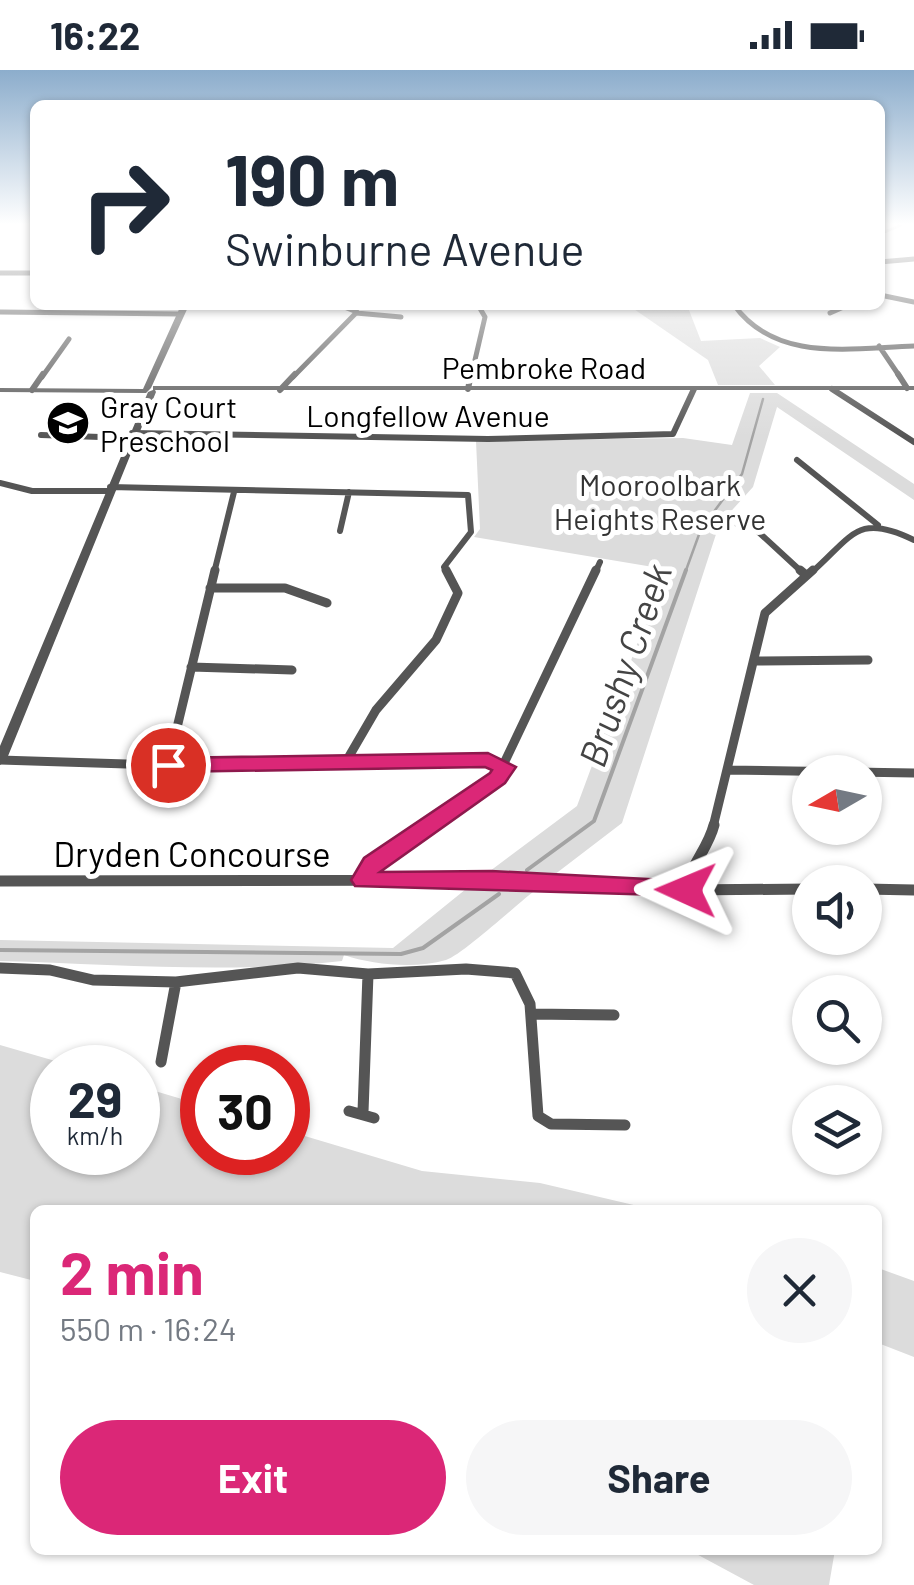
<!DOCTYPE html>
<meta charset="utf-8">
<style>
:root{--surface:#fff;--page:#f6f6f7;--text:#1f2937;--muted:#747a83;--accent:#db2777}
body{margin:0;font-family:Barlow,sans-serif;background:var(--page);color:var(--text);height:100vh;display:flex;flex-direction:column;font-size:38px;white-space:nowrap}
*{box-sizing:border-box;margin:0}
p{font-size:32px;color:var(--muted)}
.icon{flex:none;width:55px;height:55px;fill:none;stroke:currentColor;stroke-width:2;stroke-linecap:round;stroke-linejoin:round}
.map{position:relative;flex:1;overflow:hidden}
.details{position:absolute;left:30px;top:1135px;width:852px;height:350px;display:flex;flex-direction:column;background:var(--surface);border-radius:15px;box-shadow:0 2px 8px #0004}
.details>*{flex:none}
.banner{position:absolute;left:30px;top:30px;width:855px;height:210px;border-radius:15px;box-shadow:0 2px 8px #0004;background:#fff;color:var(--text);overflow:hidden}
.needle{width:65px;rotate:261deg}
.controls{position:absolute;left:792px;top:685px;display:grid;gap:20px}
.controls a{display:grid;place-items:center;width:90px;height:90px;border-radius:50%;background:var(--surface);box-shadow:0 2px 8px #0004;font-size:50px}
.speed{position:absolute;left:30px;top:975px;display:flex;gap:20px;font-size:50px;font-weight:700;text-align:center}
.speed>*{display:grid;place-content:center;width:130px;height:130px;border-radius:50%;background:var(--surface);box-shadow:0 2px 8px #0004;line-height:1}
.speed small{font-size:25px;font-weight:400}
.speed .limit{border:15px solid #d22;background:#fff;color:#111}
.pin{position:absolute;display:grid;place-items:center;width:85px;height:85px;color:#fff;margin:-42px;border:5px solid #fff;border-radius:50%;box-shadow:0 2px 10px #0007}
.me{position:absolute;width:110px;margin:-55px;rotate:271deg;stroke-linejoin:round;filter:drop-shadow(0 0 8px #0008)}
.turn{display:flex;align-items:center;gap:35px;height:210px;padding:0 30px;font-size:45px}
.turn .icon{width:130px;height:130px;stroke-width:2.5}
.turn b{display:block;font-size:70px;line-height:85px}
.round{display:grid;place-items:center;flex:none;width:105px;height:105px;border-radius:52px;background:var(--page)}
.head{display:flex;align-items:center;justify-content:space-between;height:170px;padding:0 30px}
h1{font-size:60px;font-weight:700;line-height:75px;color:var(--accent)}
.button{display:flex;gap:20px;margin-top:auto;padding:20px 30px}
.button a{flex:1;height:115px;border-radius:60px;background:var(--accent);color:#fff;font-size:40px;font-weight:700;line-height:115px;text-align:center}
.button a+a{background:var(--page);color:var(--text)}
.status{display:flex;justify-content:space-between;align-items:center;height:70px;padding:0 50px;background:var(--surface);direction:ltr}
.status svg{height:28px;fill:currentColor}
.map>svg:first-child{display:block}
</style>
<div class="status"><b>16:22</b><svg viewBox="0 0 49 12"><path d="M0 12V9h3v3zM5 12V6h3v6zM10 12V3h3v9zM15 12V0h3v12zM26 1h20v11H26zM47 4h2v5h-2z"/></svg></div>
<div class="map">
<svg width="914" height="1515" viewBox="0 0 914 1515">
<rect width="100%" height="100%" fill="#fff"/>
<!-- green -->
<path fill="#dcdcdc" d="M628,235h59l14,36 59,-3 20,9 -21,19 16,19h-57l-10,-25z
M750,323h27l137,91v16l-137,-93 -24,80 -29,32 16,9 -18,-6 -3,3 -97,298 -68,52 -64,-4 87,-65 88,-237 -191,-32 6,-8 -4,-88 207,-3 49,7z
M466,819l67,3c-17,13 -71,63 -87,68 -30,9 -73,5 -102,-5l-2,6c-113,13 -228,3 -342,0v-21l393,8z
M0,975l76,22 -24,1v84h86v-66l64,19v47h86v-21l134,40 118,12 115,27h-620v71l-35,-9z
M878,1198l36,13v76l-36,-14z
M689,1480h146l-6,35h-75z"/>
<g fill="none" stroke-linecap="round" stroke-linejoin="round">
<!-- stream-far1 -->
<path stroke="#a3a3a3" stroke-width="2.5" d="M880,164l21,-9
M685,503l16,-44 41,-55 21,-75"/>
<!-- stream -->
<path stroke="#a3a3a3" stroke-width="4" d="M527,800l67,-49 92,-251
M0,880l401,4 22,-6 76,-54"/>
<!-- minor-far3 -->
<path stroke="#555" stroke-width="5" d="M880,192l34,-3
M0,203h35
M880,225l34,7
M734,235c42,58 116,43 180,41
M0,242l181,2
M356,243l45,4
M830,243l18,-8
M879,276l21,31
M42,307l27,-38
M293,307l64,-65 -18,-7
M471,307l14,-60 -7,-12"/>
<!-- minor-far2 -->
<path stroke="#555" stroke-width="6" d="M898,304l9,14
M468,319l3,-15
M832,319l82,53
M32,320l11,-16
M280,320l15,-16
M132,363l356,6 185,-5 21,-45
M41,365l89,3
M797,390l81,65
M0,413l32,8h77
M110,417l358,8 3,37 -27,35 3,6
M753,457l50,46
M340,461l9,-39
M214,503l20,-81
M595,503l5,-11
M811,503c42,-37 46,-61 103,-33"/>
<!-- minor-far1 -->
<path stroke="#555" stroke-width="9" d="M800,500l6,5
M210,518h75l42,15
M754,591l114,-1
M191,597l101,3
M0,690l190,6 298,-6 17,7
M168,695l47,-195
M344,695l32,-55 60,-70 22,-47 -12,-23
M727,700l187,3
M425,757l72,-49 99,-208
M713,757l52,-214 48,-43"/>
<!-- minor -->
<path stroke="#555" stroke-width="11" d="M363,810l9,-16 57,-39
M0,811l480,-1 206,10c4,-25 22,-41 28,-65
M865,819l49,1
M686,820l124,-1
M0,898l50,2 43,10 83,2 -15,80
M368,904l98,-5 49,4 15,31 8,112 13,8 74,1
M176,912l122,-14 70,6 -5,138
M531,944l83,1
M349,1041l25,7"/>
<!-- tertiary -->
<path fill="#555" fill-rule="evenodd" d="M181,235h8l-38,83 -5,5 -146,-1v-4l143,1z
M153,316h761v4h-759l1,2 -150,369 -6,4v-19l148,-354 5,-2z"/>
</g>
<!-- sky -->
<linearGradient id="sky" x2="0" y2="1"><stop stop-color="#8cadcc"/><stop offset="0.42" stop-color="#fff"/><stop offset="1" stop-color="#fff" stop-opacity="0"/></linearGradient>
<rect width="914" height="367" fill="url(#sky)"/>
<!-- route -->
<path fill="#db2777" stroke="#8e194d" stroke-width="2.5" d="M488,683l28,14 -11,16 -125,89 111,-1 195,10 12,9 -3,6 -340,-10 -4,-6 13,-22 126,-85 2,-3 -7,-3 -317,5 -11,-7 11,-7z"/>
<!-- icons -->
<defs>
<g id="school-disc" transform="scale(2.25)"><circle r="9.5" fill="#000" stroke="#fff"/><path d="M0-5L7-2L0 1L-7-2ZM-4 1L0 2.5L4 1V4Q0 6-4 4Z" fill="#fff"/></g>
</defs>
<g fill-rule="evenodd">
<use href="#school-disc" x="68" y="353"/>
</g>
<g text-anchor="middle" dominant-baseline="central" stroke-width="10" stroke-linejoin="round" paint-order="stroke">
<!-- far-street labels -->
<g font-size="30" fill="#000" stroke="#fff">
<text x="544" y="297">Pembroke Road</text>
<text x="428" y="345">Longfellow Avenue</text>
</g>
<!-- far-poi labels -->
<g font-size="30" fill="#000" stroke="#fff" text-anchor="start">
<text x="100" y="336">Gray Court<tspan x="100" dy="34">Preschool</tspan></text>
</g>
<!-- far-park labels -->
<g font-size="30" fill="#333" stroke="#fff">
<text x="660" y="414">Mooroolbark<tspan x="660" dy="34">Heights Reserve</tspan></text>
</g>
<!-- street labels -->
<g font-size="35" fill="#000" stroke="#fff">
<text x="192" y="783">Dryden Concourse</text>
</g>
<!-- water labels -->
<g font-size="38" font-style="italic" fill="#444" stroke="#fff">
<text transform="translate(624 595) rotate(-71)">Brushy Creek</text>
</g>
</g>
</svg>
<div class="controls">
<a><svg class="needle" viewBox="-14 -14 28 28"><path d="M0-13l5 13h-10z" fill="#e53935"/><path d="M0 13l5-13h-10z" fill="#747a83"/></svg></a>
<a><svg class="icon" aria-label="sound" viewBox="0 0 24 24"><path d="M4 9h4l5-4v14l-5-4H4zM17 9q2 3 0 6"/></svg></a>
<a><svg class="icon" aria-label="search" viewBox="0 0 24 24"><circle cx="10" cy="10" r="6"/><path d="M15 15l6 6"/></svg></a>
<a><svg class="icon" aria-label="layers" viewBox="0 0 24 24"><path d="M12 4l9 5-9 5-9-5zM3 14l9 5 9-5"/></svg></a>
</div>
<div class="speed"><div>29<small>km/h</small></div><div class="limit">30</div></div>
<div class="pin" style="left:168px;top:695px;background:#d93025"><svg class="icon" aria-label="arrive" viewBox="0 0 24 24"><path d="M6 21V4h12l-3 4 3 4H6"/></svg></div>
<svg class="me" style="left:686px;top:820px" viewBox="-20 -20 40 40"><path d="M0-17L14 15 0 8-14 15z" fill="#db2777" stroke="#fff" stroke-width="4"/></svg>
<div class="banner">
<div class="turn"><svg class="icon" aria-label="right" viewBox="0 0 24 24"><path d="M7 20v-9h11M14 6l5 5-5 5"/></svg><div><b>190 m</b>Swinburne Avenue</div></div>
</div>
<section class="details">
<div class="head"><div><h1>2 min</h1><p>550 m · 16:24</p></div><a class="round"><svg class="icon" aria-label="close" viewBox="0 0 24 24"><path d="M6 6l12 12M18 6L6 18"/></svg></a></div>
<div class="button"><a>Exit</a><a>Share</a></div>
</section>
</div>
